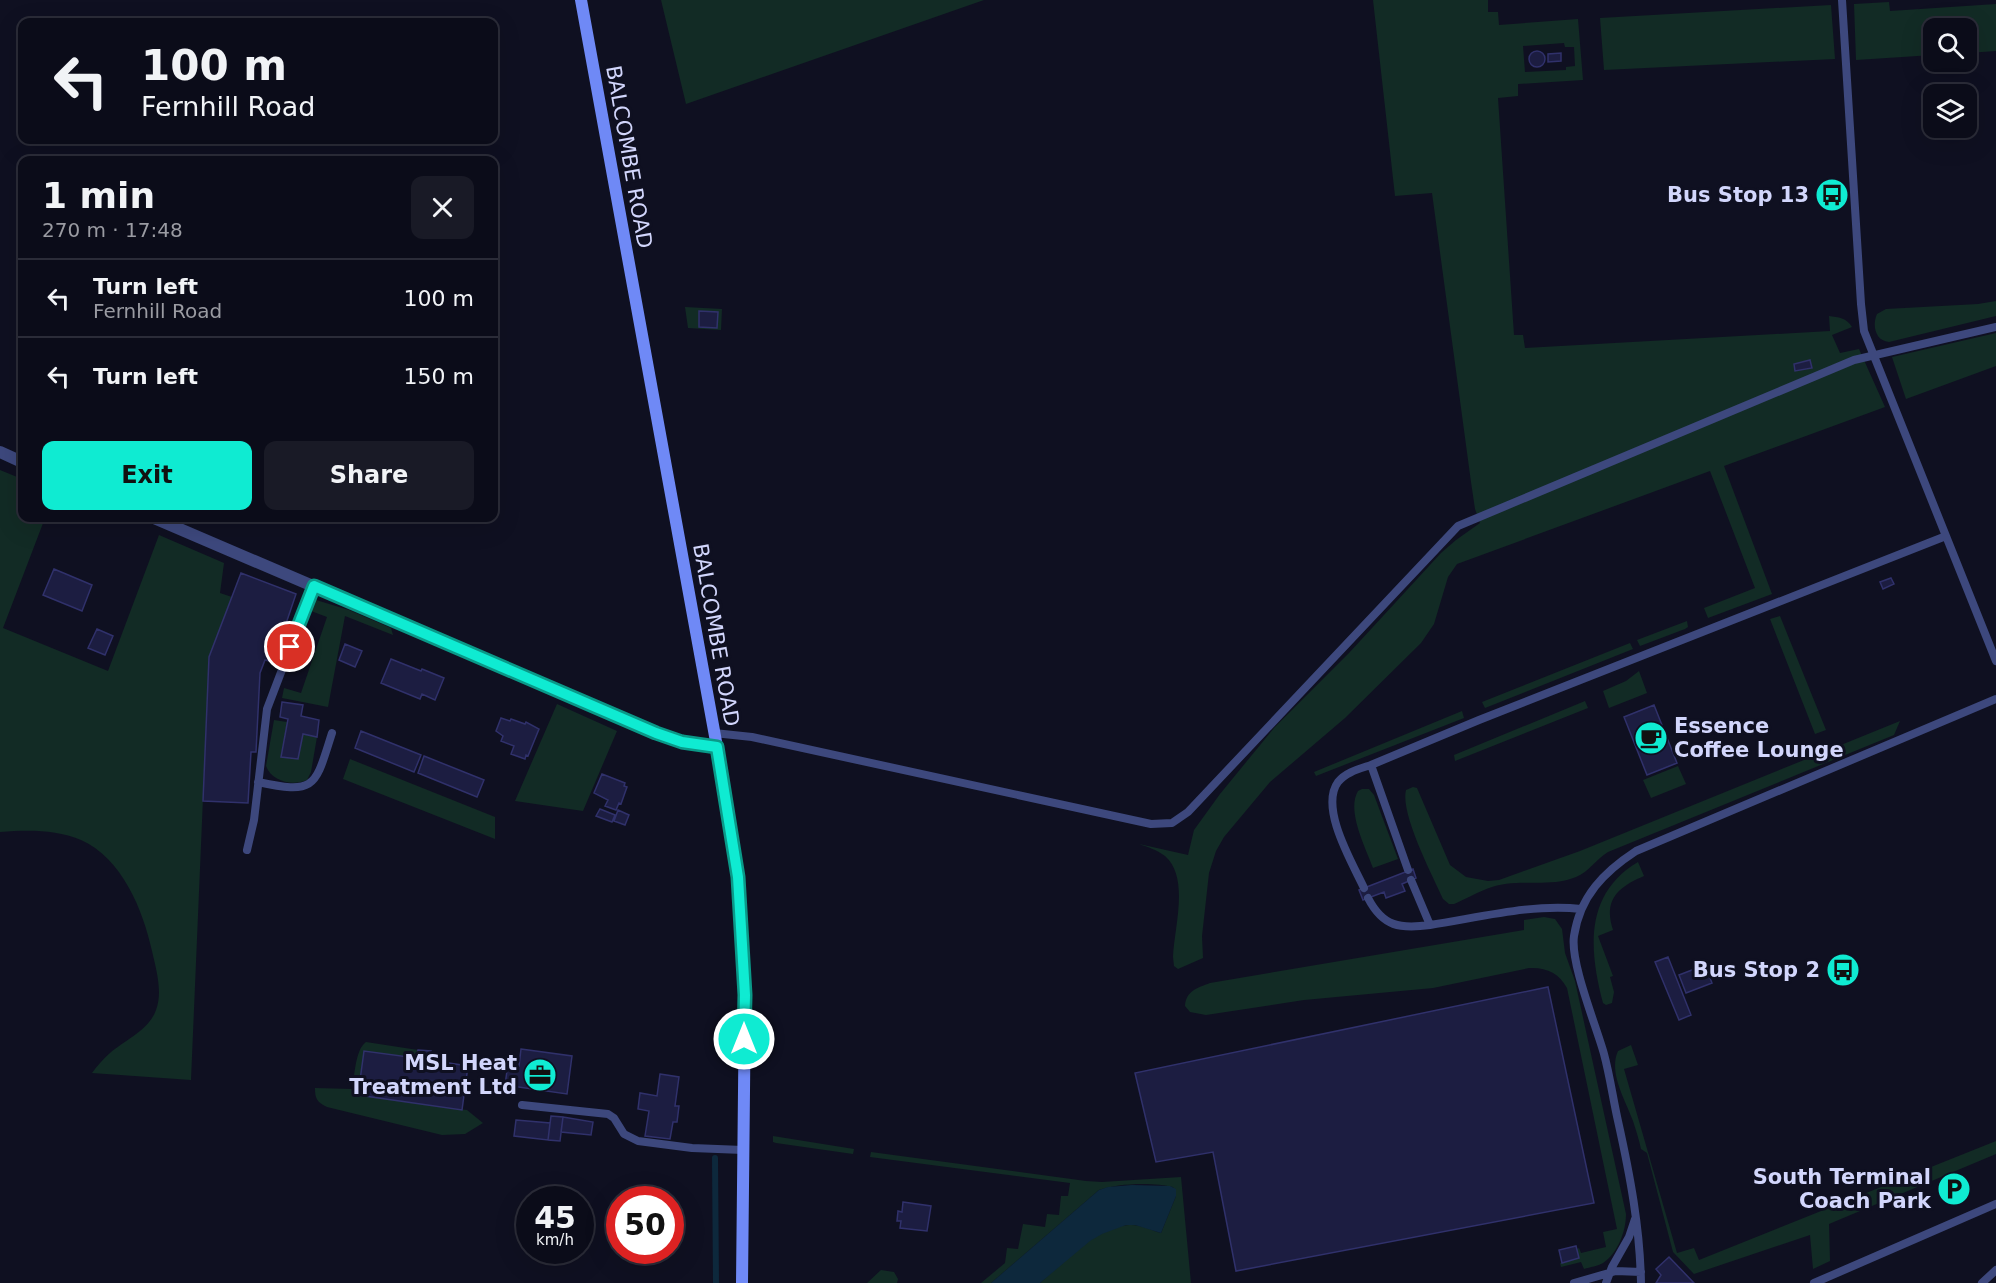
<!DOCTYPE html>
<meta charset="utf-8">
<style>
:root{--surface:#0b0c19;--page:#191a26;--text:#f1f3f6;--muted:#9a9ba2;--line:#2b2c38;--accent:#0febd2}
body{margin:0;font-family:"DejaVu Sans",sans-serif;background:var(--page);color:var(--text);height:100vh;display:flex;flex-direction:column;font-size:22px;white-space:nowrap}
*{box-sizing:border-box;margin:0}
p{font-size:20px;color:var(--muted)}
.icon{flex:none;width:33px;height:33px;fill:none;stroke:currentColor;stroke-width:2;stroke-linecap:round;stroke-linejoin:round}
.map{position:relative;flex:1;overflow:hidden}
.side{position:absolute;left:18px;top:156px;width:480px;height:366px;display:flex;flex-direction:column;background:var(--surface);border-radius:12px;box-shadow:0 6px 24px #0002,0 0 0 2px var(--line)}
.side>*{flex:none}
.hud{position:absolute;left:18px;top:18px;width:480px;height:126px;border-radius:12px;box-shadow:0 6px 24px #0002,0 0 0 2px var(--line);background:#0b0c19;color:var(--text);overflow:hidden}
.tools{position:absolute;left:1923px;top:18px;display:grid;gap:12px}
.tools a{display:grid;place-items:center;width:54px;height:54px;border-radius:12px;background:var(--surface);box-shadow:0 6px 24px #0002,0 0 0 2px var(--line);font-size:30px}
.speed{position:absolute;left:516px;top:1186px;display:flex;gap:12px;font-size:30px;font-weight:700;text-align:center}
.speed>*{display:grid;place-content:center;width:78px;height:78px;border-radius:50%;background:var(--surface);box-shadow:0 6px 24px #0002,0 0 0 2px var(--line);line-height:1}
.speed small{font-size:15px;font-weight:400}
.speed .limit{border:9px solid #d22;background:#fff;color:#111}
.pin{position:absolute;display:grid;place-items:center;width:51px;height:51px;color:#fff;margin:-26px;border:3px solid #fff;border-radius:50%;box-shadow:0 2px 6px #0007}
.me{position:absolute;width:66px;margin:-33px;rotate:0deg;stroke-linejoin:round;filter:drop-shadow(0 0 4px #0008)}
.turn{display:flex;align-items:center;gap:21px;height:126px;padding:0 24px;font-size:27px}
.turn .icon{width:78px;height:78px;stroke-width:2.5}
.turn b{display:block;font-size:42px;line-height:51px}
.round{display:grid;place-items:center;flex:none;width:63px;height:63px;border-radius:12px;background:var(--page)}
.headline{display:flex;align-items:center;justify-content:space-between;height:102px;padding:0 24px}
h1{font-size:36px;font-weight:700;line-height:45px}
.primary-button{display:flex;gap:12px;margin-top:auto;padding:12px 24px}
.primary-button a{flex:1;height:69px;border-radius:12px;background:var(--accent);color:#111;font-size:24px;font-weight:700;line-height:69px;text-align:center}
.primary-button a+a{background:var(--page);color:var(--text)}
ul{padding:0;list-style:none}
li{display:flex;align-items:center;gap:18px;height:78px;padding:0 24px;border-top:2px solid var(--line)}
li div{flex:1}
li b{display:block;font-size:22px}
li em{font-style:normal}
.map>svg:first-child{display:block}
</style>
<div class="map">
<svg width="1996" height="1283" viewBox="0 0 1996 1283">
<rect width="100%" height="100%" fill="#0f1021"/>
<!-- green -->
<path fill="#122b25" fill-rule="evenodd" d="M661,0h323l-298,104z
M1373,0h115v12h10l1,13 79,-6 5,61 -65,4v12l-20,2 16,237h9l2,13 305,-17 -1,-15c9,1 18,2 23,11l-20,8 8,18 19,-4 26,58 -161,59 48,128 -64,24 -4,-10 51,-20 -45,-117 -253,93 -9,13 -14,47 -13,19 -76,75 -75,64 -46,55 -8,14 -7,22 -7,63 1,22 -25,11 -4,-3 -1,-9c1,-29 17,-79 -8,-101 -8,-6 -17,-9 -26,-12l49,11 6,-25 26,-36 54,-66 75,-75 92,-100 15,-13 24,-17 -5,-14 -4,-27 -39,-289 -37,3zM1564,43l1,4h9l1,19 -9,1v3l-41,2 -2,-26z
M1889,2l1,9 106,-7v47l-29,2 -1,-25h-32l-1,27 -77,5 -2,-56z
M1831,5l4,54 -231,11 -4,-52z
M1996,301v15l-107,26c-14,-1 -17,-17 -12,-28l9,-5 92,-5z
M685,307l37,2 -1,21 -33,-2z
M1996,333v33l-90,33 -14,-42z
M0,470l22,9v39h23l-42,110 105,43 51,-136 65,28 -4,30 12,4 -23,60 -18,423 -99,-7c5,-7 11,-14 18,-20 15,-13 39,-23 46,-43 7,-18 0,-41 -4,-59 -9,-41 -30,-93 -71,-111 -26,-11 -54,-10 -81,-8z
M316,600l33,10 42,18 2,7 -48,-19 -17,91 -46,-9 2,-10 17,5 26,-76 -16,-6z
M1780,616l46,114 -11,4 -45,-115z
M1687,621l1,6 -3,2 -45,17 -3,-6z
M1630,643l3,6 -148,59 -3,-6z
M1639,671l8,22 -38,15 -6,-17 23,-10z
M1585,701l3,7 -133,53 -1,-6z
M557,704l60,27 -34,80 -68,-10z
M1462,711l2,7 -148,58 -2,-4z
M274,720l13,2 -6,35 17,2 5,-25 14,3 -6,35 -4,8c-14,6 -35,2 -41,-14z
M1900,721l-6,14 -286,117c-12,7 -19,20 -32,25 -20,8 -40,5 -60,6 -27,1 -39,11 -62,21h-5l-6,-5c-10,-23 -43,-85 -37,-109l7,-3 4,1 33,77 16,12 22,4 11,-1 81,-29z
M350,759l145,58v22l-152,-60z
M1678,766l8,18 -35,14 -8,-18z
M1362,789h7l5,6 24,64 -25,9c-7,-20 -27,-57 -15,-77z
M1638,862l6,14c-26,11 -41,24 -31,54l-15,6 15,40 -3,1 4,15 -2,11 -6,2 -3,-2c-14,-53 -19,-109 35,-141z
M1544,917l11,2 7,10 3,24 10,28 51,233c0,17 -8,39 -23,49 -5,3 -13,4 -19,6l-3,-7 -20,5 -1,-4 19,-5 -2,-9 2,-1 2,5 25,-6 -3,-15 14,-3 -50,-241c-8,-15 -21,-21 -38,-20l-96,20 -129,12 -98,15 -16,-3 -5,-6c1,-15 12,-18 25,-23l314,-53v-10z
M366,1042l52,8 -2,8 -57,37 108,15 16,13 -18,11 -23,1 -115,-28c-10,-5 -12,-8 -12,-19l37,1c3,-14 3,-39 14,-47z
M1631,1045l7,20 -14,4 53,184 17,-5 5,12 297,-119v13l-167,70 1,37 -17,8 -3,-34 -116,39 -21,-22 -26,-99 -6,-4c-2,-9 -5,-19 -8,-28 -7,-20 -25,-48 -15,-70z
M773,1136l81,13 -1,5 -77,-11 -3,-1z
M871,1152l215,29 16,1 79,-5 10,106h-151c23,-20 57,-57 89,-58 11,-1 22,5 32,8l15,-37 -3,-9c-19,-5 -56,-4 -74,3l-108,93h-10l24,-20 2,-15 11,1 5,-25 22,3 2,-13 12,1 2,-19h7l2,-13 -200,-26z
M881,1270l13,2 4,7 -1,4h-30z"/>
<!-- water -->
<path fill="#0d283c" d="M1132,1185l38,1 6,3v7l-15,37 -26,-8h-9l-24,9 -12,7 -50,42h-49l108,-93 9,-3z"/>
<g fill="none" stroke-linecap="round" stroke-linejoin="round">
<!-- stream -->
<path stroke="#0d283c" stroke-width="6" d="M715,1158l1,125"/>
</g>
<!-- building -->
<path fill="#1c1d41" stroke="#30316b" stroke-width="1.5" d="M1529 59a8 8 0 1 1 16 0a8 8 0 1 1-16 0Z
M1561,53v8l-13,1v-8z
M1832,187l1,18h-8l-1,-17z
M699,311l19,1 -1,16 -18,-1z
M1810,360l2,8 -17,3 -1,-7z
M54,569l38,16 -10,26 -39,-16z
M241,573l55,21 -23,68 -8,-2 -5,13 -4,79h-5l-3,51 -45,-2 6,-144z
M1891,578l3,6 -11,5 -3,-7z
M97,629l16,7 -8,19 -17,-7z
M345,644l17,7 -7,16 -16,-7z
M391,659l30,12 1,-2 22,9 -9,22 -13,-6 -2,5 -39,-16z
M282,702l21,3 -2,11 18,4 -2,17 -14,-3 -5,25 -17,-2 7,-38 -8,-2z
M1654,705l23,58 -30,12 -23,-58z
M501,718l9,3 1,-2 14,5 1,-2 13,7 -11,27 -2,-1 -1,4 -14,-5 3,-8 -13,-5 2,-5 -7,-5z
M361,731l60,24 -7,17 -59,-24z
M424,756l60,24 -7,17 -59,-24z
M602,774l23,9 -1,3 3,1 -6,17 -2,-1 -3,7 -11,-4 3,-6 -14,-7z
M600,809l15,6 -3,7 -16,-6z
M618,810l11,5 -4,10 -11,-4z
M1413,869l3,9 -14,6 3,7 -19,7 -2,-6 -21,8 -4,-10z
M1668,957l23,58 -12,5 -24,-58z
M1705,965l7,18 -26,10 -7,-18z
M1848,965l3,9 -17,7 -3,-9z
M1548,987l46,216 -358,68 -23,-119 -57,10 -21,-89z
M521,1049l51,7 -5,38 -62,-9 3,-21 11,2z
M418,1050l13,1 -2,9 39,6 -6,44 -104,-15 6,-44 52,7z
M660,1074l19,3 -4,29h4l-2,16h-4l-3,17 -25,-3 4,-25 -11,-2 2,-16 17,3z
M551,1116l12,1 -3,24 -12,-1z
M563,1117l30,5 -2,13 -30,-3z
M516,1120l34,3 -2,17 -34,-4z
M903,1202l28,4 -4,25 -27,-3 1,-7h-4l1,-10 4,1z
M1576,1246l3,12 -17,5 -3,-13z
M1669,1257l25,26h-38l5,-8 -5,-6z"/>
<g fill="none" stroke-linecap="round" stroke-linejoin="round">
<!-- service -->
<path stroke="#3d487d" stroke-width="8" d="M1842,0l19,304 3,27 132,330
M714,733l38,4 399,87 21,-1 16,-11 270,-286 396,-166 142,-33
M258,782c59,13 57,4 74,-49
M247,850l7,-30 13,-111 47,-123
M1408,870l-37,-105 108,-45 467,-184
M1411,880l19,45c47,-7 104,-22 151,-16
M1364,888c-11,-24 -45,-80 -26,-106 8,-10 21,-13 33,-17
M1368,898c15,29 32,31 62,27
M522,1105l86,9 6,4 10,16 14,7 54,7 51,2
M1574,1283l42,-12 25,1
M1606,1283l6,-16 17,-30 6,-18
M1641,1283c-1,-55 -11,-108 -23,-162 -5,-22 -8,-45 -14,-67 -8,-29 -34,-91 -30,-118 6,-40 30,-64 62,-85l360,-152
M1814,1283l182,-79
M1982,1283l14,-13"/>
<!-- minor -->
<path stroke="#3d487d" stroke-width="12" d="M0,452l22,10
M154,518l502,215 26,9 35,5"/>
<!-- secondary -->
<path stroke="#6f89f6" stroke-width="12" d="M581,0l136,747 21,130 7,118 -3,288"/>
</g>
<g fill="none" stroke-linecap="round" stroke-linejoin="round">
<!-- route casing -->
<g stroke="#0a9988" stroke-width="15">
<path id="route" d="M290,647l24,-61 342,147 26,9 35,5 21,130 7,118 -1,44"/>
</g>
<!-- route -->
<use href="#route" stroke="#0febd2" stroke-width="10"/>
</g>
<!-- icons -->
<defs>
<g id="bus-disc" transform="scale(1.725)"><circle r="9.5" fill="#0febd2" stroke="#0f1021"/><path d="M-5-6H5V4H4V6H2V4H-2V6H-4V4H-5ZM-3.5-4V0h7V-4ZM-3.5 1.2v1.5H-2V1.2ZM2 1.2v1.5H3.5V1.2Z" fill="#111"/></g>
<g id="cafe-disc" transform="scale(1.725)"><circle r="9.5" fill="#0febd2" stroke="#0f1021"/><path d="M-5.5-4.5H6V0H3Q3 3.5 0 3.5H-2.5Q-5.5 3.5-5.5 0ZM3-3.2v2h1.7v-2ZM-6 4.5H4V6H-6Z" fill="#111"/></g>
<g id="office-disc" transform="scale(1.725)"><circle r="9.5" fill="#0febd2" stroke="#0f1021"/><path d="M-6-3h4V-5.5h4V-3h4V5H-6ZM-1-4.5V-3h2v-1.5ZM-6 0V1H6V0Z" fill="#111"/></g>
<g id="parking-disc" transform="scale(1.725)"><circle r="9.5" fill="#0febd2" stroke="#0f1021"/><path d="M-3.5-5.5H1a3.5 3.5 0 0 1 0 7H-1V5.5H-3.5ZM-1-3.4V-.6H.8a1.4 1.4 0 0 0 0-2.8Z" fill="#111"/></g>
</defs>
<g fill-rule="evenodd">
<use href="#bus-disc" x="1832" y="195"/>
<use href="#cafe-disc" x="1651" y="738"/>
<use href="#bus-disc" x="1843" y="970"/>
<use href="#office-disc" x="540" y="1075"/>
<use href="#parking-disc" x="1954" y="1189"/>
</g>
<g text-anchor="middle" dominant-baseline="central" stroke-width="6" stroke-linejoin="round" paint-order="stroke">
<!-- street labels -->
<g font-size="21" fill="#d2d6fc" stroke="#0f1021">
<text transform="translate(629 157) rotate(80)">BALCOMBE ROAD</text>
<text transform="translate(716 635) rotate(80)">BALCOMBE ROAD</text>
</g>
<!-- poi labels -->
<g font-size="21" font-weight="bold" fill="#d2d6fc" stroke="#0f1021" text-anchor="end">
<text x="1809" y="195">Bus Stop 13</text>
<text x="1674" y="726" text-anchor="start">Essence<tspan x="1674" dy="24">Coffee Lounge</tspan></text>
<text x="1820" y="970">Bus Stop 2</text>
<text x="517" y="1063">MSL Heat<tspan x="517" dy="24">Treatment Ltd</tspan></text>
<text x="1931" y="1177">South Terminal<tspan x="1931" dy="24">Coach Park</tspan></text>
</g>
</g>
</svg>
<div class="tools">
<a><svg class="icon" aria-label="search" viewBox="0 0 24 24"><circle cx="10" cy="10" r="6"/><path d="M15 15l6 6"/></svg></a>
<a><svg class="icon" aria-label="layers" viewBox="0 0 24 24"><path d="M12 4l9 5-9 5-9-5zM3 14l9 5 9-5"/></svg></a>
</div>
<div class="speed"><div>45<small>km/h</small></div><div class="limit">50</div></div>
<div class="pin" style="left:290px;top:647px;background:#d93025"><svg class="icon" aria-label="arrive" viewBox="0 0 24 24"><path d="M6 21V4h12l-3 4 3 4H6"/></svg></div>
<svg class="me" style="left:744px;top:1039px" viewBox="-20 -20 40 40"><circle r="17" fill="#0febd2" stroke="#fff" stroke-width="3"/><path d="M0-11L8 9 0 5-8 9z" fill="#fff"/></svg>
<div class="hud">
<div class="turn"><svg class="icon" aria-label="left" viewBox="0 0 24 24"><path d="M17 20v-9H6M10 6l-5 5 5 5"/></svg><div><b>100 m</b>Fernhill Road</div></div>
</div>
<section class="side">
<div class="headline"><div><h1>1 min</h1><p>270 m · 17:48</p></div><a class="round"><svg class="icon" aria-label="close" viewBox="0 0 24 24"><path d="M6 6l12 12M18 6L6 18"/></svg></a></div>
<ul>
<li><svg class="icon" aria-label="left" viewBox="0 0 24 24"><path d="M17 20v-9H6M10 6l-5 5 5 5"/></svg><div><b>Turn left</b><p>Fernhill Road</p></div><em>100 m</em></li>
<li><svg class="icon" aria-label="left" viewBox="0 0 24 24"><path d="M17 20v-9H6M10 6l-5 5 5 5"/></svg><div><b>Turn left</b></div><em>150 m</em></li>
</ul>
<div class="primary-button"><a>Exit</a><a>Share</a></div>
</section>
</div>
